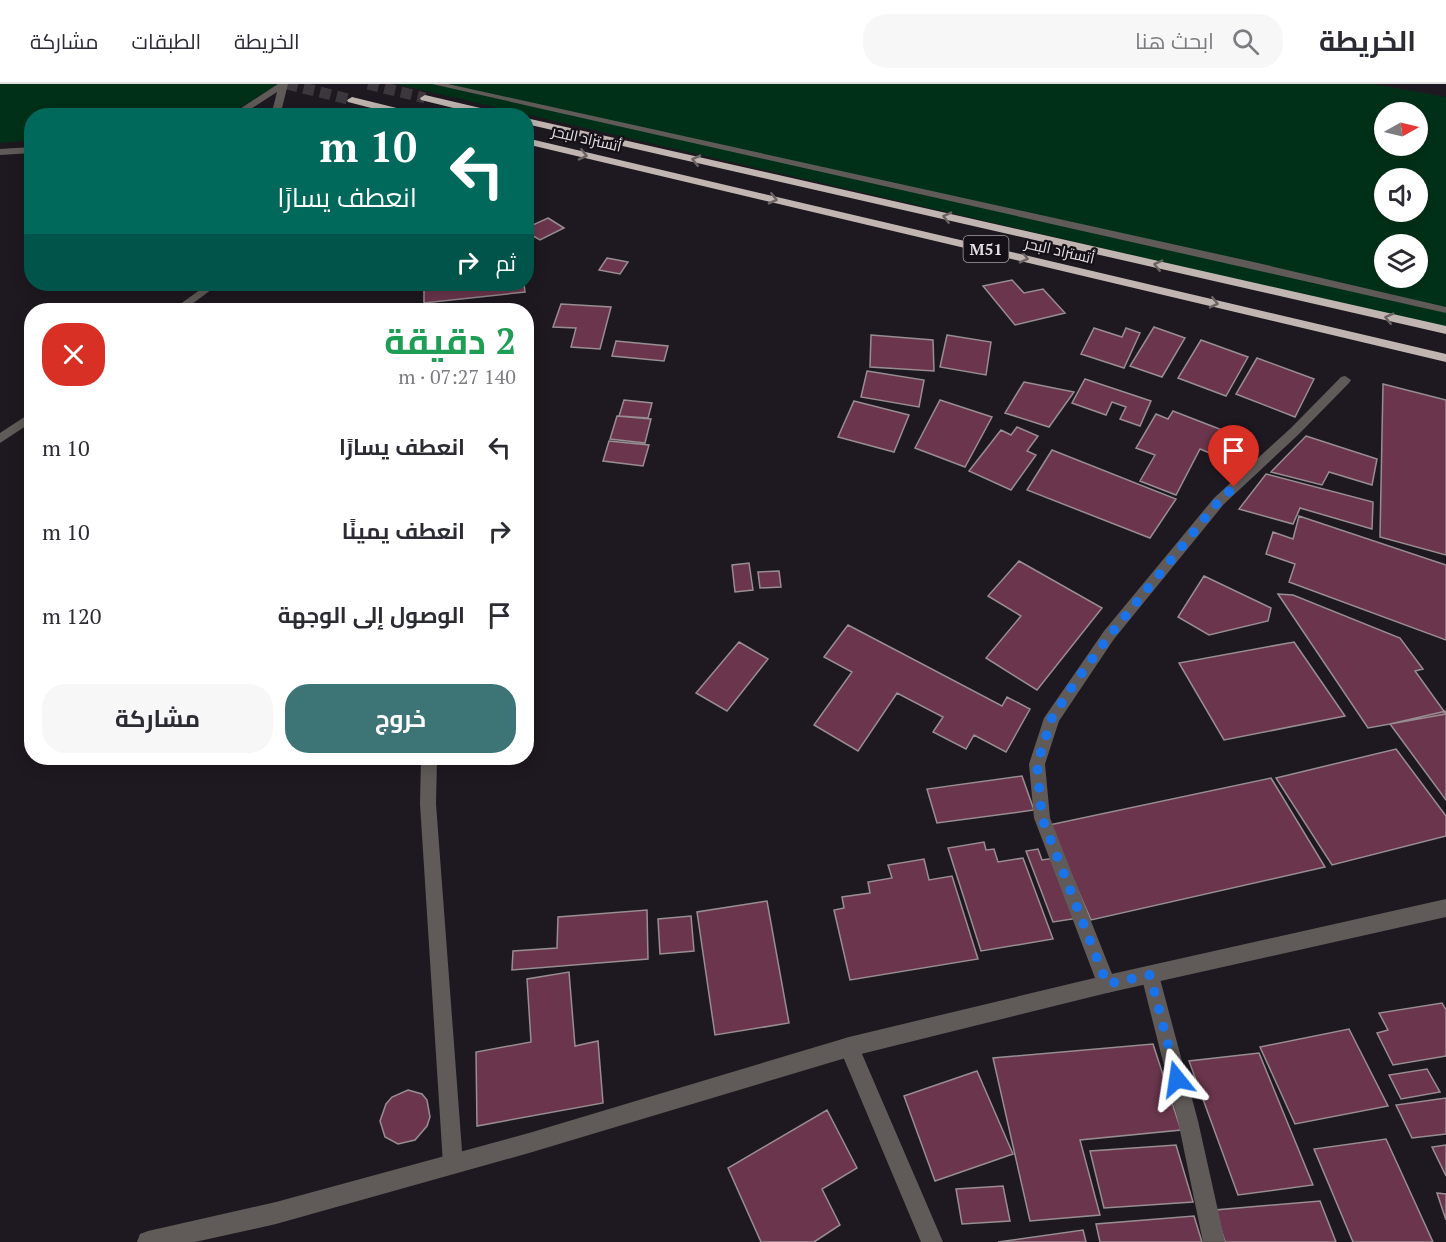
<!DOCTYPE html>
<html lang="ar">
<meta charset="utf-8">
<style>
:root{--surface:#fff;--page:#f7f7f7;--text:#2b2b33;--muted:#7c7c81;--line:#e1e1e2;--accent:#3d7476}
body{margin:0;font-family:"PT Serif",Cairo,serif;background:var(--page);color:var(--text);direction:rtl;height:100vh;display:flex;flex-direction:column;font-size:22px;white-space:nowrap}
*{box-sizing:border-box;margin:0}
p{font-size:20px;color:var(--muted)}
.icon{flex:none;width:33px;height:33px;fill:none;stroke:currentColor;stroke-width:2;stroke-linecap:round;stroke-linejoin:round}
.map{position:relative;flex:1;overflow:hidden;direction:ltr}
.sheet{position:absolute;left:24px;top:219px;width:510px;height:462px;display:flex;flex-direction:column;background:var(--surface);border-radius:24px;box-shadow:0 3px 15px #0003;direction:rtl}
.sheet>*{flex:none}
.top-card{position:absolute;left:24px;top:24px;width:510px;height:183px;border-radius:24px;box-shadow:0 3px 15px #0003;direction:rtl;background:#00695c;color:#fff;overflow:hidden}
.needle{width:39px;rotate:82deg}
.controls{position:absolute;left:1374px;top:18px;display:grid;gap:12px}
.controls a{display:grid;place-items:center;width:54px;height:54px;border-radius:50%;background:var(--surface);box-shadow:0 3px 15px #0003;font-size:30px}
.pin{position:absolute;display:grid;place-items:center;width:51px;height:51px;color:#fff;margin:-62px -26px;border-radius:50% 50% 50% 0;rotate:-45deg;box-shadow:0 0 6px #0007}
.pin .icon{rotate:45deg}
.me{position:absolute;width:66px;margin:-33px;rotate:345deg;stroke-linejoin:round;filter:drop-shadow(0 0 4px #0008)}
.turn{display:flex;align-items:center;gap:21px;height:126px;padding:0 18px;font-size:27px}
.turn .icon{width:78px;height:78px;stroke-width:2.5}
.turn b{display:block;font-size:42px;line-height:51px}
.then{display:flex;align-items:center;height:57px;padding:0 18px;background:#0003;gap:12px;font-size:22px}
.round{display:grid;place-items:center;flex:none;width:63px;height:63px;border-radius:24px;background:var(--page)}
.overview{display:flex;align-items:center;justify-content:space-between;height:102px;padding:0 18px}
h1{font-size:36px;font-weight:700;line-height:45px;color:#1e9e55}
.button{display:flex;gap:12px;margin-top:auto;padding:12px 18px}
.button a{flex:1;height:69px;border-radius:24px;background:var(--accent);color:#fff;font-size:24px;font-weight:700;line-height:69px;text-align:center}
.button a+a{background:var(--page);color:var(--text)}
ul{padding:0;list-style:none}
li{display:flex;align-items:center;gap:18px;height:84px;padding:0 18px}
li div{flex:1}
li b{display:block;font-size:22px}
li em{font-style:normal}
header{display:flex;align-items:center;gap:36px;box-sizing:border-box;height:84px;padding:0 30px;background:var(--surface);border-bottom:2px solid var(--line)}
header strong{font-size:28px}
nav{display:flex;gap:33px;margin-inline-start:auto;font-size:21px}
.search{width:420px;height:54px;background:var(--page);display:flex;align-items:center;gap:15px;box-sizing:border-box;padding:0 21px;border-radius:24px;color:var(--muted);font-size:22px}
.map>svg:first-child{display:block}
</style>
<header>
<strong>الخريطة</strong>
<div class="search"><svg class="icon" aria-label="search" viewBox="0 0 24 24"><circle cx="10" cy="10" r="6"/><path d="M15 15l6 6"/></svg>ابحث هنا</div>
<nav><a>الخريطة</a><a>الطبقات</a><a>مشاركة</a></nav>
</header>
<div class="map">
<svg width="1446" height="1158" viewBox="0 0 1446 1158">
<rect width="100%" height="100%" fill="#1e1920"/>
<!-- green -->
<path fill="#003118" fill-rule="evenodd" d="M0,0h280l-52,31 -196,1 -1,24 -31,3z
M396,0h978l72,13v231zM1384,28h34v34h-34zM1384,94h34v34h-34zM1384,160h34v34h-34z"/>
<!-- building -->
<path fill="#6b364d" stroke="#988d91" stroke-width="1.5" d="M548,134l16,10 -24,12 -14,-8v-4z
M607,174l21,4 -8,12 -21,-4z
M1012,196l12,13 19,-4 22,24 -50,12 -32,-39z
M424,200h100l1,8 -101,11z
M561,220l50,3 -11,42 -29,-2 5,-19 -23,-1z
M1154,243l31,11 -23,39 -32,-11z
M1094,244l28,9 4,-9 14,5 -16,35 -43,-14z
M871,251l62,5 1,31 -64,-4z
M947,251l44,7 -5,33 -46,-8z
M1201,256l47,17 -22,39 -48,-18z
M616,257l52,5 -4,15 -52,-5z
M1257,274l57,21 -19,38 -59,-23z
M867,287l57,9 -5,27 -58,-10z
M1085,295l66,22 -11,25 -20,-7 6,-12 -14,-5 -6,13 -34,-12z
M1024,298l50,10 -25,35 -44,-14z
M1383,300l63,16v155l-66,-18z
M624,316l28,3 -4,15 -29,-2z
M940,316l52,17 -27,50 -50,-19z
M854,317l55,14 -15,37 -56,-15z
M1173,327l67,26 -11,24 -29,-12 -24,46 -36,-14 15,-26 -19,-7 20,-34 12,5z
M617,332l34,3 -6,24 -35,-4z
M1017,343l21,9 -11,15 9,4 -25,35 -42,-19 32,-41 10,5z
M1306,352l71,23 -5,26 -43,-13 -7,13 -51,-13z
M609,357l40,4 -6,21 -40,-5z
M1052,366l124,49 -26,39 -123,-48z
M1266,390l107,28 -1,27 -72,-21 -7,16 -54,-15z
M1299,432l147,49v75l-157,-58 6,-18 -29,-10 7,-22 20,7z
M1019,477l83,47 -65,82 -51,-32 35,-42 -33,-20z
M749,479l4,27 -18,2 -3,-27z
M779,487l2,16 -21,1 -2,-16z
M1204,492l67,32 -3,13 -59,14 -31,-18z
M1278,510l15,1 107,43 23,31 -8,2 31,43 -78,14z
M848,541l154,81 5,-9 23,12 -24,43 -32,-17 -8,14 -33,-17 10,-15 -46,-24 -39,58 -44,-26 38,-53 -28,-15z
M739,558l29,17 -41,52 -31,-18z
M1294,558l51,74 -121,24 -45,-77z
M1446,627v89l-56,-76z
M1396,665l50,67v20l-114,29 -56,-87z
M1022,692l12,34 -97,13 -10,-34z
M1271,694l54,89 -234,53 -42,-95z
M984,758l2,8 8,-1 4,13 25,-4 30,81 -72,12 -33,-103z
M1038,765l4,11 13,-2 24,60 -26,4 -27,-71z
M924,775l5,21 23,-4 26,83 -128,21 -16,-70 10,-2 -2,-11 28,-4 -2,-11 24,-4 -4,-13z
M767,817l22,122 -74,12 -18,-123z
M647,826l1,49 -136,11 1,-19 44,-3 1,-31z
M691,832l3,35 -34,3 -2,-35z
M569,888l6,74 23,-5 5,62 -126,23 -1,-74 55,-10 -4,-63z
M1442,919l4,7v46l-53,9 -16,-32 11,-3 -9,-17z
M1349,945l39,77 -93,18 -35,-77z
M1153,960l28,86 -101,10 20,75 -70,6 -37,-163z
M1259,969l54,132 -75,10 -49,-134z
M1427,985l13,23 -39,7 -12,-24z
M977,987l36,83 -78,27 -31,-85z
M408,1006l14,4 5,6 3,17 -3,9 -12,14 -17,4 -13,-7 -5,-16 6,-17 6,-7z
M1446,1014v36l-34,4 -16,-33z
M827,1026l30,58 -35,21 18,36 -26,17h-53l-33,-74z
M1386,1055l47,103h-80l-39,-93z
M1176,1061l17,57 -89,6 -14,-57z
M1446,1061v31l-14,-29z
M1003,1102l7,35 -48,3 -6,-35z
M1437,1109l9,1v26z
M1320,1117l16,41h-111l-10,-32z
M1194,1132l8,26h-102l-4,-18z
M1083,1146l3,12h-88z"/>
<g fill="none" stroke-linecap="round" stroke-linejoin="round">
<!-- motorway-tunnel -->
<path stroke="#3c373d" stroke-width="11" stroke-dasharray="11 6" stroke-linecap="butt" d="M287,0l65,16
M368,0l57,14"/>
<!-- service -->
<path fill="#605b59" fill-rule="evenodd" d="M278,0h10l-8,32h-9l6,-24 -37,24h-11z
M432,0h16l801,177 197,46v6z
M32,63v6l-32,2v-6z
M208,200h11l-35,26h-12z
M32,328v10l-32,21v-10z
M421,674h16l-1,46 27,360 -3,7 -7,3 -7,-3 -3,-7 -23,-360z"/>
<!-- minor -->
<path fill="#605b59" fill-rule="evenodd" d="M1345,292l6,4 -2,3 -50,51 -75,70 -110,135 -55,82 -14,43 5,54 66,166 -2,7 -7,2 -7,-2 -66,-173 -5,-54 15,-46 60,-87 110,-133 77,-70 50,-51z
M1150,882l7,2 2,7 39,146 27,121h-22l-25,-121 -37,-146 2,-7z
M849,953l7,3 87,202h-22l-82,-195 3,-7z"/>
<!-- tertiary -->
<path fill="#605b59" fill-rule="evenodd" d="M1446,815v18l-339,76 -258,64 -320,96 -253,71 -81,18h-58l3,-8 8,-3 128,-29 253,-69 320,-96 258,-62z"/>
<!-- motorway -->
<path fill="#c1b5b1" fill-rule="evenodd" d="M425,11l81,19 1,2h-21l-65,-16 -1,-2z
M352,13l69,17 1,2h-20l-54,-14 -1,-2z
M526,34l920,208v8l-920,-210z
M526,54l920,216v8l-920,-218z"/>
</g>
<!-- one-way arrows -->
<defs><path id="oneway-chevron" d="M-2-3.5L2.5 0L-2 3.5" fill="none" stroke-width="1.6" stroke-linecap="round" stroke-linejoin="round" transform="scale(1.5)"/></defs>
<g stroke="#6b6264">
<use href="#oneway-chevron" transform="translate(583 71) rotate(13)"/>
<use href="#oneway-chevron" transform="translate(696 76) rotate(-167)"/>
<use href="#oneway-chevron" transform="translate(773 115) rotate(13)"/>
<use href="#oneway-chevron" transform="translate(947 133) rotate(-167)"/>
<use href="#oneway-chevron" transform="translate(1024 174) rotate(13)"/>
<use href="#oneway-chevron" transform="translate(1158 181) rotate(-167)"/>
<use href="#oneway-chevron" transform="translate(1214 219) rotate(13)"/>
<use href="#oneway-chevron" transform="translate(1389 234) rotate(-167)"/>
</g>
<g fill="none" stroke-linecap="round" stroke-linejoin="round">
<!-- route -->
<path stroke="#1a73e8" stroke-width="10" stroke-dasharray="0 18" d="M1177,995l-27,-104 -43,9 -65,-166 -5,-54 15,-46 24,-37 34,-46 109,-134 15,-14"/>
</g>
<g text-anchor="middle" dominant-baseline="central" stroke-width="4.5" stroke-linejoin="round" paint-order="stroke">
<!-- far-street labels -->
<g font-size="15" fill="#e3dfe4" stroke="#151017">
<text transform="translate(587 54) rotate(13)">أتستراد البحر</text>
<text transform="translate(1060 166) rotate(13)">أتستراد البحر</text>
</g>
<!-- shield labels -->
<rect fill="#151017" stroke="#a5a1a6" stroke-width="1.5" x="963.5" y="152" width="45" height="26" rx="4.5"/>
<g font-size="16" font-weight="bold" fill="#e3dfe4">
<text x="986" y="165">M51</text>
</g>
</g>
</svg>
<div class="controls">
<a><svg class="needle" viewBox="-14 -14 28 28"><path d="M0-13l5 13h-10z" fill="#e53935"/><path d="M0 13l5-13h-10z" fill="#7c7c81"/></svg></a>
<a><svg class="icon" aria-label="sound" viewBox="0 0 24 24"><path d="M4 9h4l5-4v14l-5-4H4zM17 9q2 3 0 6"/></svg></a>
<a><svg class="icon" aria-label="layers" viewBox="0 0 24 24"><path d="M12 4l9 5-9 5-9-5zM3 14l9 5 9-5"/></svg></a>
</div>
<div class="pin" style="left:1234px;top:403px;background:#d93025"><svg class="icon" aria-label="arrive" viewBox="0 0 24 24"><path d="M6 21V4h12l-3 4 3 4H6"/></svg></div>
<svg class="me" style="left:1177px;top:995px" viewBox="-20 -20 40 40"><path d="M0-17L14 15 0 8-14 15z" fill="#1a73e8" stroke="#fff" stroke-width="4"/></svg>
<div class="top-card">
<div class="turn"><svg class="icon" aria-label="left" viewBox="0 0 24 24"><path d="M17 20v-9H6M10 6l-5 5 5 5"/></svg><div><b>10 m</b>انعطف يسارًا</div></div>
<div class="then">ثم<svg class="icon" aria-label="right" viewBox="0 0 24 24"><path d="M7 20v-9h11M14 6l5 5-5 5"/></svg></div>
</div>
<section class="sheet">
<div class="overview"><div><h1>2 دقيقة</h1><p>140 m · 07:27</p></div><a class="round" style="background:#d93025;color:#fff"><svg class="icon" aria-label="close" viewBox="0 0 24 24"><path d="M6 6l12 12M18 6L6 18"/></svg></a></div>
<ul>
<li><svg class="icon" aria-label="left" viewBox="0 0 24 24"><path d="M17 20v-9H6M10 6l-5 5 5 5"/></svg><div><b>انعطف يسارًا</b></div><em>10 m</em></li>
<li><svg class="icon" aria-label="right" viewBox="0 0 24 24"><path d="M7 20v-9h11M14 6l5 5-5 5"/></svg><div><b>انعطف يمينًا</b></div><em>10 m</em></li>
<li><svg class="icon" aria-label="arrive" viewBox="0 0 24 24"><path d="M6 21V4h12l-3 4 3 4H6"/></svg><div><b>الوصول إلى الوجهة</b></div><em>120 m</em></li>
</ul>
<div class="button"><a>خروج</a><a>مشاركة</a></div>
</section>
</div>
